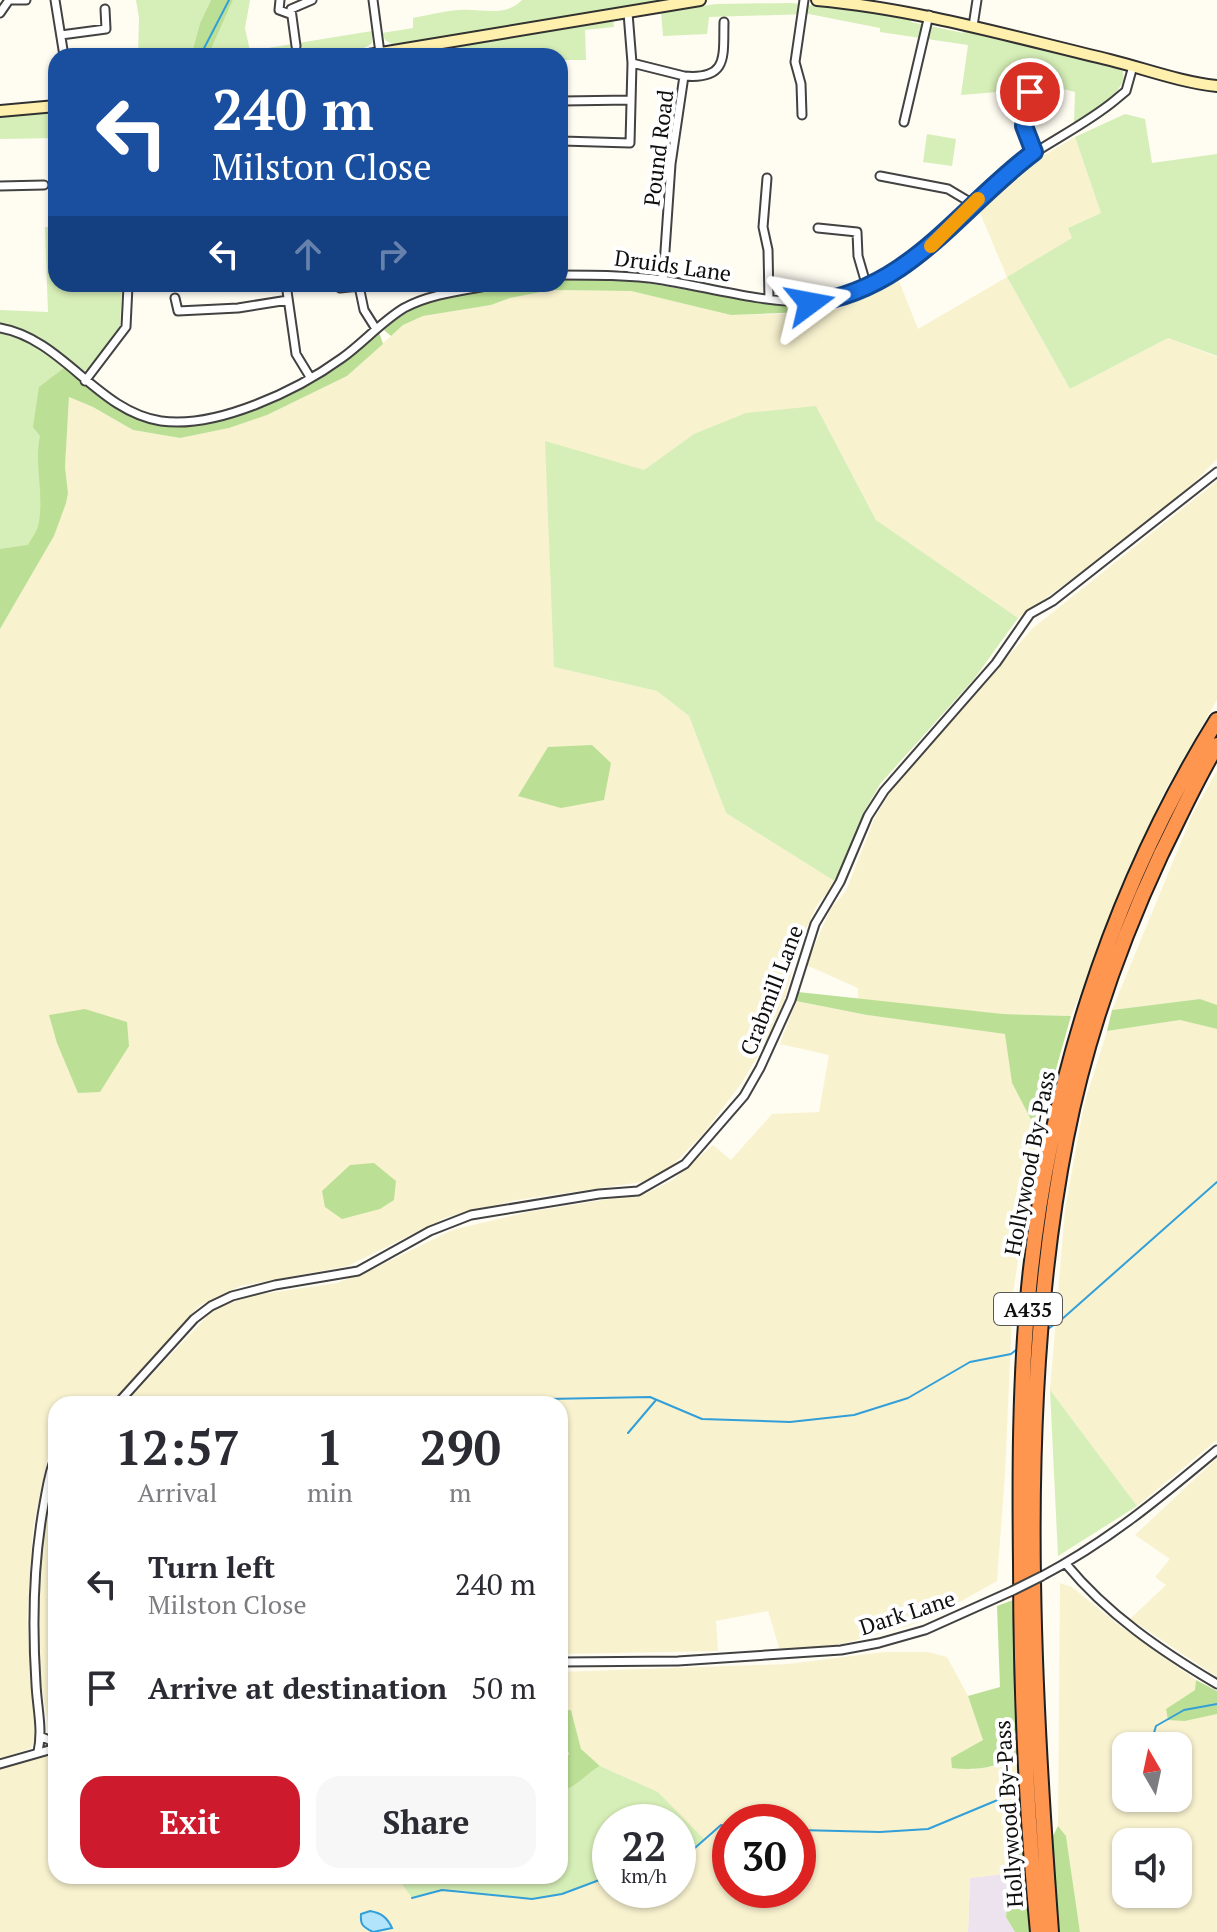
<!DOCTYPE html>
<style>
:root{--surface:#fff;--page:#f7f7f7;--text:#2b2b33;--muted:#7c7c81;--accent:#cd1a2c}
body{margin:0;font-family:"PT Serif",serif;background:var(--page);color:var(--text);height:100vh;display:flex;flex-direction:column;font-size:30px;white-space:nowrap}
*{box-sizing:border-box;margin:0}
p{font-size:26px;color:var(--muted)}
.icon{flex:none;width:44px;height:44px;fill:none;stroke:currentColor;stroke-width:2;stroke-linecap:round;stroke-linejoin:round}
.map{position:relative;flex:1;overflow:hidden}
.side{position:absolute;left:48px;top:1396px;width:520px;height:488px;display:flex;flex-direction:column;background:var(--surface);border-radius:24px;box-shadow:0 2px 6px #0004}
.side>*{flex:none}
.guide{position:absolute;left:48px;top:48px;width:520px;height:244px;border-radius:24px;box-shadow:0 2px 6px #0004;background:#1a4fa0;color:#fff;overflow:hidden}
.needle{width:52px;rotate:351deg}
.fabs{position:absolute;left:1112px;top:1732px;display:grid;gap:16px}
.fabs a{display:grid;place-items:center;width:80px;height:80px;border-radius:16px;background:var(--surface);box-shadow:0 2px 6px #0004;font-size:40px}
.speed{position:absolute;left:592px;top:1804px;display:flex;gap:16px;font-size:40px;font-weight:700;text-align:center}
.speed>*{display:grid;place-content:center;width:104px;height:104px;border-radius:50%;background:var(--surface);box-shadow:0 2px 6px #0004;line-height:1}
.speed small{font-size:20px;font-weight:400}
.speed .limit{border:12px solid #d22;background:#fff;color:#111}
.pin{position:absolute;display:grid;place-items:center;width:68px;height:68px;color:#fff;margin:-34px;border:4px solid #fff;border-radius:50%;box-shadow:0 2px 8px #0007}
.me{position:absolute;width:88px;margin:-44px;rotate:77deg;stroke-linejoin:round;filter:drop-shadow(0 0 6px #0008)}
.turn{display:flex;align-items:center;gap:28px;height:168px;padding:0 32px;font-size:36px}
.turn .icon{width:104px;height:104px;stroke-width:2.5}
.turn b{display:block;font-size:56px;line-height:68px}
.lanes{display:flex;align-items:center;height:76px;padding:0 32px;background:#0003;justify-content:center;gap:40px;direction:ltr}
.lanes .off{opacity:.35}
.eta{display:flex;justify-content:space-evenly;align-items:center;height:136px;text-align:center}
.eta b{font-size:48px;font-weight:800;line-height:56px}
.action{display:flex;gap:16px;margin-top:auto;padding:16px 32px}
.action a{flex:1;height:92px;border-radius:24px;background:var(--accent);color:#fff;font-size:32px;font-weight:800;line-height:92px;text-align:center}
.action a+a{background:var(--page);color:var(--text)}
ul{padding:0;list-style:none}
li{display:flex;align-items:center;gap:24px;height:104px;padding:0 32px}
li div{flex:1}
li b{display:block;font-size:30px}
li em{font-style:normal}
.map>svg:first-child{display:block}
</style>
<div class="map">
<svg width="1217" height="1932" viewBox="0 0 1217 1932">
<rect width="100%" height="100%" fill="#fffcf2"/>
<!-- industrial -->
<path fill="#ede3ee" d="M1010,1873l-4,44 9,15h-47l2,-54z"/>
<!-- farmland -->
<path fill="#f8f2cf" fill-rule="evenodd" d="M1075,137l26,76 -33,15 5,10 -66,39 63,112 98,-51 49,19v102l-24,25 -121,95 -54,39 -142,-98 -60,-114 -122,28 -50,36 -90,197 103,24 32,25 37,97 110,69 -19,23 -18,40 -15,57 -21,45 -22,37 -38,50 -35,36 -26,12 -125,18 -70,17 -99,49 -108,20 -41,20 -80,88 -15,10h-48v38l-9,18 -14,69 -6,90 8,120 -4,9 -31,11v-1130l54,-93 14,-43 -3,-26 4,-70 24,10 40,23 47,8 49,-10 38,-13 80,-39 56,-51 20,-9 68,-11 19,-7 41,-8 80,1 100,24 51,-1 51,-3 66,-30 19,48 89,-52 -29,-69 25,-28z
M1217,481v219l-55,96 -91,220 -68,-2 -145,-13v-13l-52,-23 25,-57 15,-17 29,-74 21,-34 137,-155z
M1217,771v234l-17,-6 -88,11 81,-197z
M796,1001l71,14 139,19 6,49 26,50 -25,160 -8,181 -8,107 -57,32 -34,14 -73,19 -53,5 -12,-40 -52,10 2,30 -158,3v-250h-436l89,-94 36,-14 88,-13 36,-14 79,-39 76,-18 119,-19 26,-13 40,-35 18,15 41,-46 47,-2 10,-57 -49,-11z
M1180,1020l37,9v411l-80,66 -87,-116 15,-180 19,-105 23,-74z
M1217,1458v219l-87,-58 36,-34 -11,-8 15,-18 -35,-24z
M56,1468v265l-7,-5 -7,-37 -6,-68 6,-93z
M1060,1583l12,4 48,39 76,54 -1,10 -29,19 19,12 32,-7v218h-137l-14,-96 -8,-10zM1126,1746h52v52h-52zM1126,1842h52v52h-52z
M884,1652h44l19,5 21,39 16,44 -13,7 -1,23 33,-5 15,-10 4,117 -52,6 -2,54h-968v-165l49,-13 7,25v97h340l16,22 30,-8 21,4h99l48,-18v14h68v-32l10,-4 15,-15 -45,-47 -58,-26 -19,-17 -10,-39 -11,1v-39l228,-8zM730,1822h68v68h-68z"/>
<!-- green -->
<path fill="#d6eeb7" d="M136,0h75l-11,23 -9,33h-53l1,-38z
M233,0h17l-5,28 5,23 122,-20v12c-20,20 -132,13 -164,13z
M522,0h154l-144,25 -140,19 -7,-4 -3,-7 31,-5v-10c15,-3 31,-7 46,-8 21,-2 46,8 63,-10z
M791,3l120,14v5l52,11 2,-5 155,39c17,21 -32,46 -46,56l1,-31 -20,-5 -94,8 7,-50 -88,-13v-4l-71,-14 -100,3 -2,17 -44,2 -2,-25 56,-7z
M613,19l1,8 -29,3 1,30h-26v-4h-154z
M56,111v27l-56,1v-21z
M1125,114l20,5 7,44 65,-9v202l-49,-18 -98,51 -63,-112 65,-39 -4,-10 33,-15 -26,-76z
M927,134l29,5 -4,27 -29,-4z
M45,227h11v57h66l-2,45 -29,39 -8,3 -6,-2 -38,-32 -39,-13v-14l48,2z
M0,331c24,8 57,18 67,45l-28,36 27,91 -66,112z
M816,406l60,114 142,98 -44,61 -94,105 -16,28 -28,70 -110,-69 -37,-97 -32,-25 -103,-24 -9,-226 99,29 50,-36 52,-21z
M1050,1390l87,116 -79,50z
M600,1766l58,26 46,47 -16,15 -10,4v-36h-68v54l-48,18 -30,5 -90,-9 -30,8 -16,-22h164v-85c15,-2 26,-17 40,-25z"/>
<!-- forest -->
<path fill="#bbe095" d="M211,0h22l-25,56h-17l9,-33z
M560,278h57l158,27 58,-2v8l-102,4 -100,-24 -80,-1 -41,8 -19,7 -68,11 -20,9 -12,11 -7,-6c41,-41 121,-46 176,-46z
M379,332l4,12 -36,32 -80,39 -38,13 -49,10 -47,-8 -40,-23 -24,-10 -4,70 3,26 -2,10 -12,33 -54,93v-80l28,-4c4,-7 10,-15 11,-23 5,-29 -5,-58 1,-86l-7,-9 6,-40 25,-19c18,16 48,41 71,49 56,19 107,-4 158,-28 14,-6 31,-12 44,-21 15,-10 28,-24 42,-36z
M592,745l19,18 -7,37 -43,8 -43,-12 30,-49z
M798,992l205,22 68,2 -33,117 -26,-50 -7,-49 -138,-19 -71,-14z
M1200,999l17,6v24l-37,-9 -73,11 5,-21z
M85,1009l42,13 2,24 -29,46 -22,1 -21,-50 -8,-28z
M374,1163l22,18 -2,19 -14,9 -38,10 -17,-12 -3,-16 28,-26z
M1013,1600l5,155c-21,13 -43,16 -66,13l-1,-10 32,-18 -15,-44 32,-9 -3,-81z
M1196,1680l21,11v23l-32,7 -17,-1 -2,-11 29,-19z
M571,1710l10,39 19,17c-14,8 -25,23 -40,25v-28l9,-9 -9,-21v-22z
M1058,1826l8,10 14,96h-20l-9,-92z
M1021,1845l11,87h-17l-9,-15 6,-67z"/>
<!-- water -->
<path fill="#b2e4fb" stroke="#329fd9" stroke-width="2" d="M370,1911c11,2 17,6 22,17l-19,4c-10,-5 -13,-7 -12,-18z"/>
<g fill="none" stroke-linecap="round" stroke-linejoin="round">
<!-- stream -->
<path stroke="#329fd9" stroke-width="2" d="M200,56l29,-56
M1045,1331l16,-11 156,-138
M496,1404l2,-4 152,-3 52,22 88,3 64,-7 54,-17 62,-36 41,-8 5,-4
M628,1433l28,-33
M1150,1746l6,-20 28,-16 33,-6
M798,1830l82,2 48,-3 84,-35
M678,1858l10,-4 33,-29 9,3
M412,1898l30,-8 90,9 30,-5 48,-18"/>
<!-- street casing -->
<g stroke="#424242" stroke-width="11">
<path id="street" d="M9,0h17
M55,0l9,56
M280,0l-1,10 11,4
M373,0l7,53
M0,13l9,-13
M628,13l4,50 52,13 -13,88 -8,116
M973,26l4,-26
M61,35l45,-6 -1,-20
M296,46l-5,-37 21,-9
M684,76c45,4 39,-20 40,-54
M1030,92l-6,34 10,26
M631,100l-69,1v40l68,2 2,-80
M802,115l-1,-31 -6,-22 9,-62
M904,122l25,-107
M880,176l68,13 25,15
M767,178l-4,49 5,23 1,49
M0,186l44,-1
M818,228l39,4 1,24 9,31
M560,275c35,0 69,0 103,5 48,8 96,22 145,22 14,0 28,-4 42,-9 73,-26 101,-75 157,-121 34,-27 74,-44 107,-71l12,-10 7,-25
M286,284l10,70 14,23
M340,288l19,-2 5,24 12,19
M175,298l3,13 60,-3 50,-8
M0,328c63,11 97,83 161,93 56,8 137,-31 181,-63 21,-15 39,-36 62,-50 27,-15 63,-18 94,-24
M85,381l41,-54 2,-41
M117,1404l77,-85 17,-13 21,-10 43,-11 83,-14 72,-40 41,-16 128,-21 39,-3 47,-27 59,-68 16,-28 31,-68 24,-76 25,-42 28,-66 16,-25 112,-128 34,-49 23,-13 164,-129
M1066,1564c41,50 95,87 151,120
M1042,1576c65,-34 119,-79 175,-126
M560,1662l118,-1 163,-11 38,-7 46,-13 87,-39
M42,1737l14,6
M38,1752c5,-23 -1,-45 -2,-68 -4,-61 -3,-120 8,-180 3,-16 5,-33 12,-48
M0,1764l56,-16"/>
</g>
<!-- secondary casing -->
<g stroke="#313131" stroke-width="14">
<path id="secondary" d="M817,0c100,9 196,37 293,60 36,9 70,22 107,26
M363,56l337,-56
M0,111l56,-5"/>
</g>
<!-- highway casing -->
<g stroke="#202020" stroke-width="18">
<path id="highway" d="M1038,1932c-12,-123 -17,-246 -17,-369 -1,-88 -1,-176 7,-264 18,-203 81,-405 189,-579
M1051,1932c-19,-257 -35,-540 15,-794 19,-97 53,-194 95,-284 18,-36 35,-74 56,-109"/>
</g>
<!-- street -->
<use href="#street" stroke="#fff" stroke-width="7"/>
<!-- secondary -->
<use href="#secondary" stroke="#fff1ad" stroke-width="10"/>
<!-- highway -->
<use href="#highway" stroke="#ff9650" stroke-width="14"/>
<!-- street-bridge casing -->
<g stroke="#424242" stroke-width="11" stroke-linecap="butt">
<path id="street-bridge" d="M1012,1591l30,-15"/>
</g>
<!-- street-bridge -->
<use href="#street-bridge" stroke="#fff" stroke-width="7"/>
</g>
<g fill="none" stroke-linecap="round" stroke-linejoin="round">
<!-- route casing -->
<g stroke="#114b97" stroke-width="20">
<path id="route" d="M810,303c100,-13 149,-95 224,-151l-10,-26 6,-34"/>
</g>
<!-- route -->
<use href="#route" stroke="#1a73e8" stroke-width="14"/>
<!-- slow -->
<path stroke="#f59e0b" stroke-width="14" d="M931,246l47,-47"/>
</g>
<g text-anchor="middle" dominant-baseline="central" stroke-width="8" stroke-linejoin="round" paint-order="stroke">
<!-- shield labels -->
<rect fill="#fff" stroke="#575757" stroke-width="2" x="994" y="1293" width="68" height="32" rx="6"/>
<g font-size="20" font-weight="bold" fill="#0f0f0f">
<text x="1028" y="1309">A435</text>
</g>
<!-- street labels -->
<g font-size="22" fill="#0f0f0f" stroke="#fff">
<text transform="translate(658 148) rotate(-83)">Pound Road</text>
<text transform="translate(673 265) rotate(8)">Druids Lane</text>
<text transform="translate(771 990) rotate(-69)">Crabmill Lane</text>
<text transform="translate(1029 1163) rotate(-79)">Hollywood By-Pass</text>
<text transform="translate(907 1612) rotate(-18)">Dark Lane</text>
<text transform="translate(1008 1814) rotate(-94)">Hollywood By-Pass</text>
</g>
</g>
</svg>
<div class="fabs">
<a><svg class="needle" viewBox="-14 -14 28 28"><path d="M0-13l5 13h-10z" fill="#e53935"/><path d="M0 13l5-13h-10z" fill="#7c7c81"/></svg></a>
<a><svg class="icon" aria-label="sound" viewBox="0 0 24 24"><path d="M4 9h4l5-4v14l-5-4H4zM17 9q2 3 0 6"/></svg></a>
</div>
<div class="speed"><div>22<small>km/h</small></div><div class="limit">30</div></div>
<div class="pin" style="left:1030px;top:92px;background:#d93025"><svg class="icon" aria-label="arrive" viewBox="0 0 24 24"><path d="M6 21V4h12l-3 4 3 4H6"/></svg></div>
<svg class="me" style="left:810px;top:303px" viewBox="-20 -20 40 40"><path d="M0-17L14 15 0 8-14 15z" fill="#1a73e8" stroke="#fff" stroke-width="4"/></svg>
<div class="guide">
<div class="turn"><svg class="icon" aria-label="left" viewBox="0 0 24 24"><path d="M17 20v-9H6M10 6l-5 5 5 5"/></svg><div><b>240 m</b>Milston Close</div></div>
<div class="lanes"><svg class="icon" aria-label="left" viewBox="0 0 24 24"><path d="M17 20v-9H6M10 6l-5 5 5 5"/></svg><svg class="icon off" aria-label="ahead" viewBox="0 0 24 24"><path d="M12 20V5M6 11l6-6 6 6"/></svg><svg class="icon off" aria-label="right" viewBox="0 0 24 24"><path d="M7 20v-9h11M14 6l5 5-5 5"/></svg></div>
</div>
<section class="side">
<div class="eta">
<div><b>12:57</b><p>Arrival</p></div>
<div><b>1</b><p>min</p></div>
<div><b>290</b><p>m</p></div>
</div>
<ul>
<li><svg class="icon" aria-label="left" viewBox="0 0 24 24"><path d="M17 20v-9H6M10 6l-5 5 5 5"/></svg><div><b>Turn left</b><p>Milston Close</p></div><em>240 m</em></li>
<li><svg class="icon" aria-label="arrive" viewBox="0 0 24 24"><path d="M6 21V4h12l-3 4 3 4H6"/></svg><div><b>Arrive at destination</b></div><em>50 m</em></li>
</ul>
<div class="action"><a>Exit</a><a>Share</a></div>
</section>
</div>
